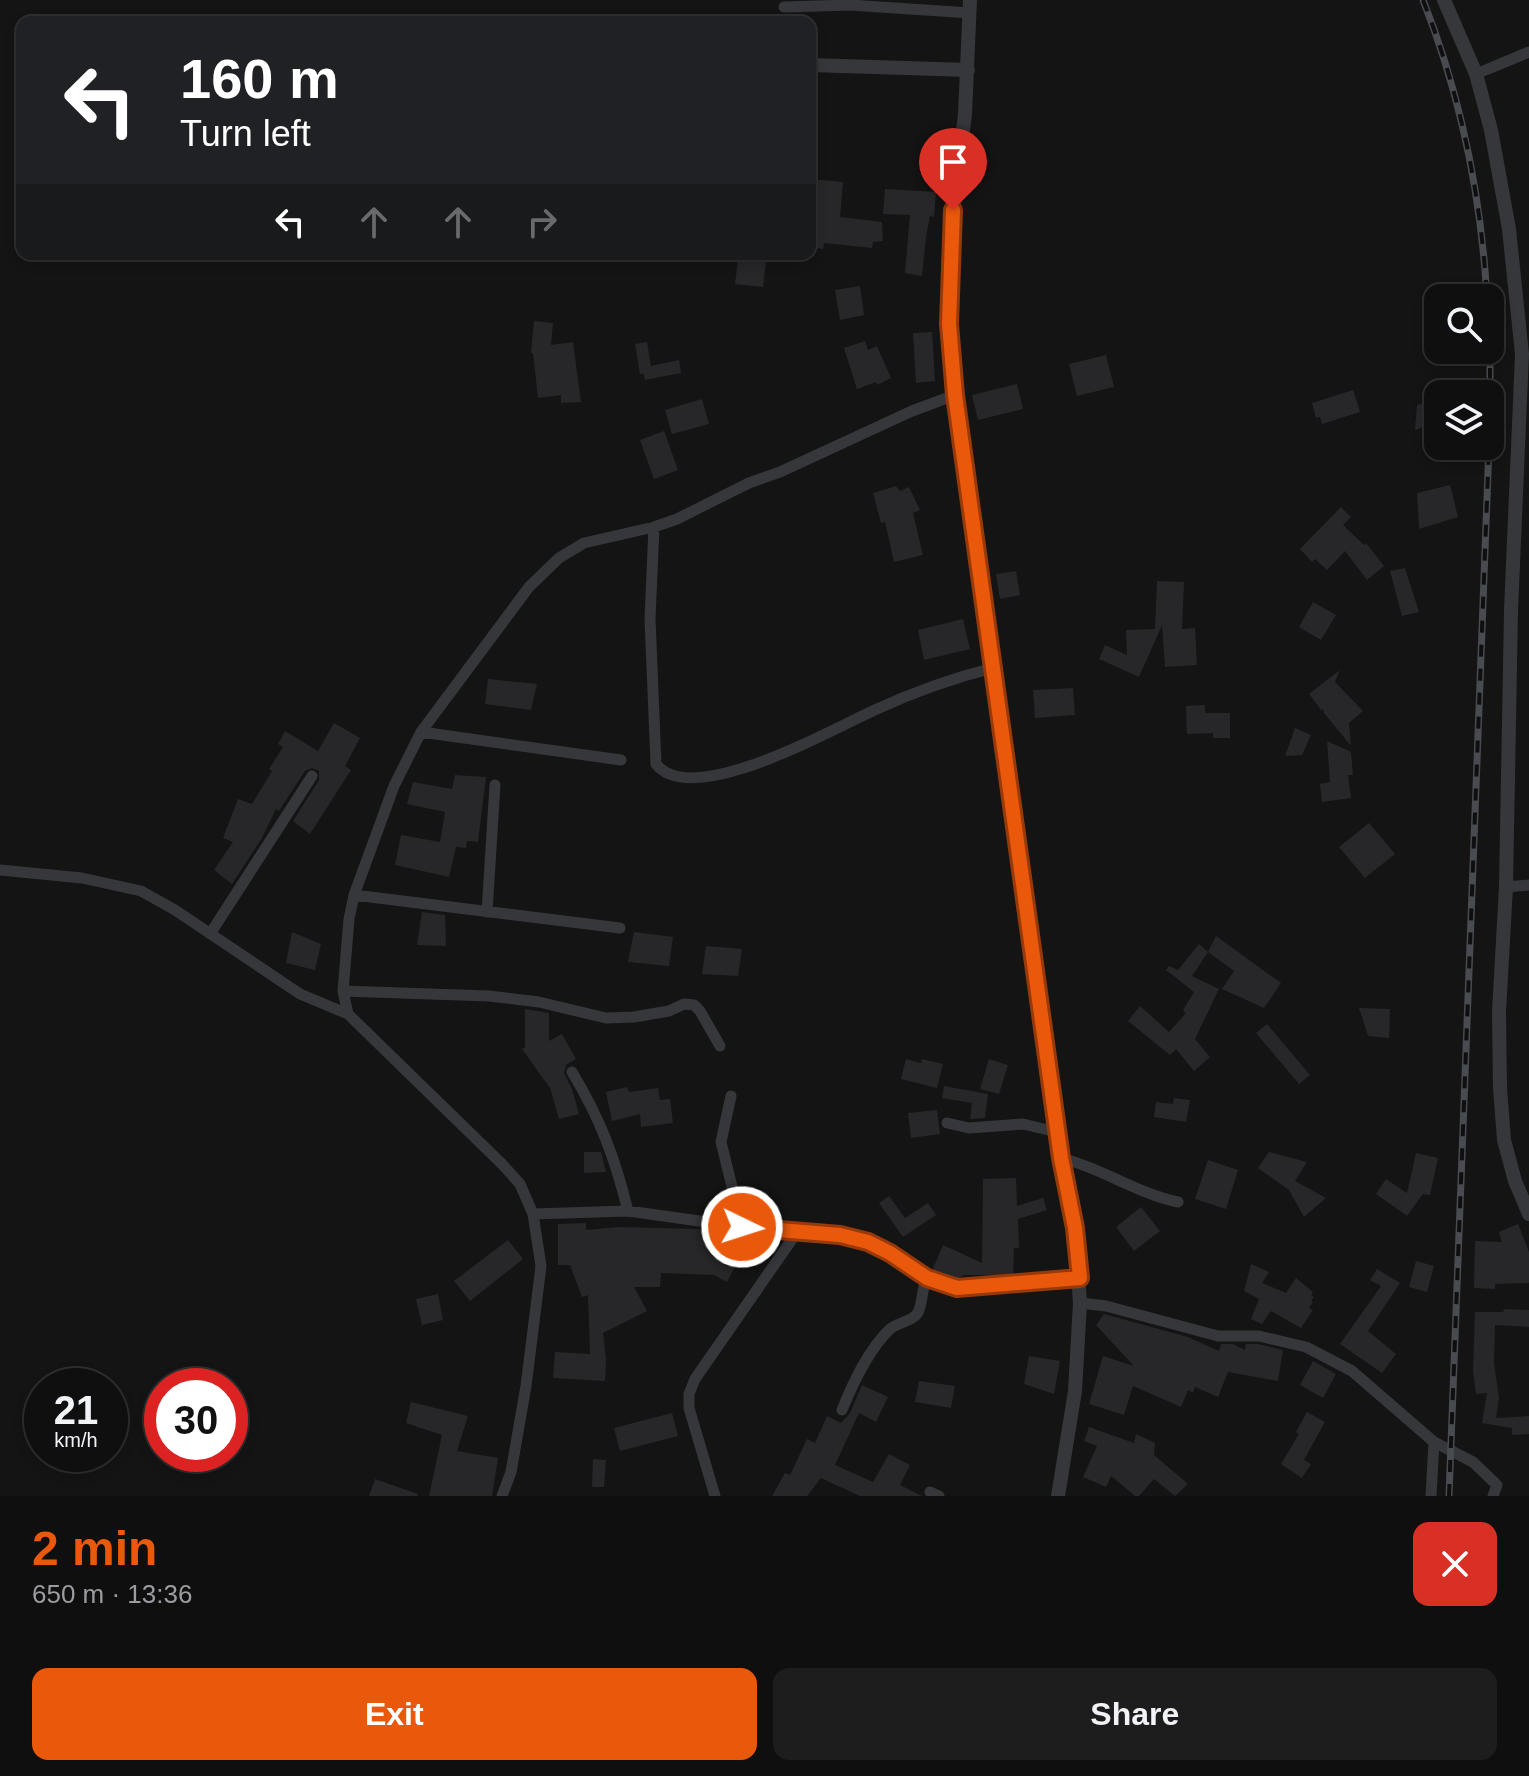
<!DOCTYPE html>
<meta charset="utf-8">
<style>
:root{--surface:#0f0f10;--page:#1d1d1e;--text:#f1f3f6;--muted:#9b9c9f;--line:#2f2f30;--accent:#ea580c}
body{margin:0;font-family:Helvetica,sans-serif;background:var(--page);color:var(--text);height:100vh;display:flex;flex-direction:column;font-size:30px;white-space:nowrap}
*{box-sizing:border-box;margin:0}
p{font-size:26px;color:var(--muted)}
.icon{flex:none;width:44px;height:44px;fill:none;stroke:currentColor;stroke-width:2;stroke-linecap:round;stroke-linejoin:round}
.map{position:relative;height:1496px;overflow:hidden}
.sheet{display:flex;flex-direction:column;background:var(--surface);flex:1}
.sheet>*{flex:none}
.guide{position:absolute;left:16px;top:16px;width:800px;height:244px;border-radius:16px;box-shadow:0 4px 12px #0003,0 0 0 2px var(--line);background:#202124;color:#fff;overflow:hidden}
.controls{position:absolute;left:1424px;top:284px;display:grid;gap:16px}
.controls a{display:grid;place-items:center;width:80px;height:80px;border-radius:16px;background:var(--surface);box-shadow:0 4px 12px #0003,0 0 0 2px var(--line);font-size:40px}
.speed{position:absolute;left:24px;top:1368px;display:flex;gap:16px;font-size:40px;font-weight:700;text-align:center}
.speed>*{display:grid;place-content:center;width:104px;height:104px;border-radius:50%;background:var(--surface);box-shadow:0 4px 12px #0003,0 0 0 2px var(--line);line-height:1}
.speed small{font-size:20px;font-weight:400}
.speed .limit{border:12px solid #d22;background:#fff;color:#111}
.pin{position:absolute;display:grid;place-items:center;width:68px;height:68px;color:#fff;margin:-82px -34px;border-radius:50% 50% 50% 0;rotate:-45deg;box-shadow:0 0 8px #0007}
.pin .icon{rotate:45deg}
.me{position:absolute;width:88px;margin:-44px;rotate:94deg;stroke-linejoin:round;filter:drop-shadow(0 0 6px #0008)}
.turn{display:flex;align-items:center;gap:28px;height:168px;padding:0 32px;font-size:36px}
.turn .icon{width:104px;height:104px;stroke-width:2.5}
.turn b{display:block;font-size:56px;line-height:68px}
.lanes{display:flex;align-items:center;height:76px;padding:0 32px;background:#0003;justify-content:center;gap:40px;direction:ltr}
.lanes .off{opacity:.35}
.round{display:grid;place-items:center;flex:none;width:84px;height:84px;border-radius:16px;background:var(--page)}
.headline{display:flex;align-items:center;justify-content:space-between;height:136px;padding:0 32px}
h1{font-size:48px;font-weight:700;line-height:60px;color:var(--accent)}
.cta{display:flex;gap:16px;margin-top:auto;padding:16px 32px}
.cta a{flex:1;height:92px;border-radius:16px;background:var(--accent);color:#fff;font-size:32px;font-weight:700;line-height:92px;text-align:center}
.cta a+a{background:var(--page);color:var(--text)}
.map>svg:first-child{display:block}
</style>
<div class="map">
<svg width="1529" height="1496" viewBox="0 0 1529 1496">
<rect width="100%" height="100%" fill="#141415"/>
<!-- building -->
<path fill="#272729" d="M810,179l33,3 -3,35 42,5 1,19 -10,1 -1,6 -48,-5 -1,6 -13,-2z
M885,189l51,3 -2,25 -4,-1 -4,21 -4,39 -17,-3 5,-58 -27,-1z
M738,259l28,3 -3,25 -28,-3z
M860,286l4,29 -24,5 -5,-30z
M534,321l19,2 -2,22 22,-3 8,60 -20,1v-8l-23,3 -5,-45h-2z
M932,332l3,49 -19,2 -3,-50z
M865,341l3,9 9,-4 14,32 -14,7 -1,-3 -19,7 -13,-41z
M647,342l4,24 28,-6 2,13 -36,7 -1,-6h-4l-5,-30z
M1106,355l8,32 -37,9 -8,-32z
M1017,384l6,25 -45,11 -6,-25z
M1353,390l7,22 -38,12 -2,-7 -4,1 -4,-15z
M702,399l7,25 -37,10 -7,-24z
M1438,399v23l-23,8 2,-25z
M664,431l14,39 -24,9 -14,-39z
M1450,485l8,32 -39,12 -2,-36z
M896,486l4,5 9,-4 11,23 -7,3 10,42 -29,7 -9,-40 -4,1 -8,-30z
M1341,507l10,10 -8,8 21,20 2,-2 18,23 -17,14 -22,-29 -18,19 -12,-11 -3,3 -12,-13z
M1405,568l14,44 -17,4 -12,-45z
M1016,571l4,24 -20,4 -4,-25z
M1157,581l27,1 -2,47 13,-1 2,37 -32,2 -3,-42 -23,52 -40,-18 6,-14 22,10 -1,-25 29,-1z
M1313,602l23,13 -15,25 -22,-13z
M963,619l7,30 -46,11 -6,-30z
M1340,670l-5,12 28,29 -14,12 2,23 -27,-33 -1,-5 -1,3 -13,-17z
M488,679l49,5 -6,26 -46,-6z
M1073,688l2,27 -40,3 -2,-28z
M1205,705v8h25v25h-17v-5l-26,1 -1,-28z
M334,723l26,15 -15,28 6,4 -41,64 -17,-13 26,-41v-9l-7,-3 -7,3 -26,40 -3,-2 -14,29 -30,46 -18,-14 19,-28 -10,-4 15,-39 14,5 20,-33 -3,-2 14,-22 -5,-3 7,-13 33,20z
M1295,728l16,7 -9,20 -17,1z
M1327,741l24,11 2,23h-5l3,23 -29,4 -2,-18 10,-2z
M455,775l31,2 -8,65 -11,-1 -1,7 -10,-1 -7,30 -54,-12 6,-30 39,7 5,-30 -38,-8 6,-22 39,7z
M1369,823l26,31 -30,24 -26,-31z
M422,912l23,3 1,31 -29,-1z
M292,932l29,12 -6,26 -29,-7z
M634,932l39,5 -4,29 -41,-4z
M1216,936l65,47 -17,25 -42,-19 12,-18 -26,-19z
M1199,944l9,8 -16,24 27,13 -24,50 15,18 -16,14 -18,-22 -6,6 -42,-34 12,-15 29,26 17,-19 -3,-3 11,-18 -28,-22 3,-4 9,4z
M706,946l36,3 -4,27 -36,-2z
M1359,1008l31,1 -1,29 -21,-2z
M525,1009l24,4v28l13,-7 14,25 -10,6 -2,8 8,16 7,25 -20,5 -9,-31 -28,-39 3,-2z
M1267,1024l43,51 -11,9 -43,-51z
M906,1059l15,4 1,-4 21,5 -6,24 -36,-9z
M989,1059l19,6 -9,29 -19,-5z
M944,1086l44,8 -3,24 -15,1 2,-16 -30,-5z
M627,1087l2,5 29,-4 2,12 10,-1 3,24 -32,4 -1,-13 -28,7 -6,-29z
M1174,1098l16,2 -4,22 -32,-5 2,-15 17,2z
M937,1110l3,24 -29,4 -3,-25z
M584,1152h17l5,20 -22,1z
M1269,1152l38,10 -12,19 31,17 -22,19 -15,-27 -31,-22z
M1416,1153l22,5 -8,37 -7,-1 -16,22 -31,-22 10,-15 21,14z
M1208,1160l30,10 -12,39 -31,-10z
M1016,1178l1,28 26,-8 4,12 -29,9 1,29h-5l-1,27h-50l-5,4 -26,-8 11,-26 39,18 1,-84z
M889,1196l16,22 23,-15 8,12 -33,22 -24,-34z
M1141,1207l19,24 -26,20 -18,-24z
M586,1223v7l32,-3 80,2 46,7 9,5 -11,18 -2,-2 -13,25 -13,-7 -53,-2 -1,14h-26l13,24 -44,22 3,26 -1,22 -52,-3 2,-26 35,2 -2,-59 -6,2 -12,-32h-12v-41z
M1518,1224l11,28v31l-34,1v5l-21,-1 1,-47 27,1 -3,-10z
M508,1240l15,19 -53,42 -16,-20z
M1416,1261l18,5 -7,26 -18,-5z
M1251,1264l18,8 -7,11 24,10 10,-15 17,14 -2,3 3,2 -3,4 2,1 -4,6 4,2 -12,18 -30,-17 -9,13 -11,-5 8,-20 -15,-8z
M1377,1269l23,14 -32,48 28,23 -14,19 -42,-29 41,-58 -11,-6z
M438,1294l5,26 -21,5 -6,-26z
M1504,1309l25,1v17l-34,-2 -1,38 5,35 -3,20 33,-2v18l-17,1v-7l-30,-5 5,-30 -11,1 -3,-23 2,-59h28z
M1104,1314l84,23 31,14 2,-7h12l12,6 1,-6h12l25,6 -5,31 -50,-9 -10,25 -23,-10 -2,6 -5,-3 -7,17 -48,-21 -9,29 -35,-11 14,-48 31,10 -38,-41z
M1029,1356l31,5 -6,33 -30,-10z
M1313,1361l23,13 -13,24 -23,-13z
M919,1381l36,5 -4,22 -36,-6z
M862,1385l26,12 -12,25 -17,-9 -24,52 38,17 16,-28 21,11 -10,20 22,11h-62l-39,-18 -14,18h-35l13,-23 5,2 17,-36 8,4 12,-27 14,7 9,-10z
M411,1402l57,14 -11,35 41,7 -6,38h-63l13,-61 -36,-12z
M1307,1412l18,10 -21,38 7,4 -9,14 -21,-14 18,-30 -3,-2z
M672,1413l6,23 -58,15 -6,-23z
M1089,1427l45,16 2,-9 19,9 -1,12 34,29 -13,12 -21,-17 -15,17h-4l-24,-20 -5,11 -23,-10 14,-31 -13,-5z
M593,1459l13,1 -2,27h-12z
M375,1479l43,15 -1,2h-48z"/>
<g fill="none" stroke-linecap="round" stroke-linejoin="round">
<!-- minor -->
<path stroke="#35373a" stroke-width="11" d="M784,7l66,-2 120,8
M1476,74l53,-22
M654,527l-4,92 6,145c36,46 178,-36 221,-55 37,-17 76,-31 116,-41
M421,732l200,28
M0,870l82,8 59,13 34,19 125,84 48,20
M1506,887l23,-2
M354,895l266,33
M487,912l8,-127
M210,934l102,-158
M343,991l146,5 50,6 67,16 28,-1 35,-6 15,-7 10,1 6,6 20,35
M572,1072c28,46 43,86 56,139
M731,1096l-10,46 21,85
M947,1123l22,5 54,-4 34,8
M1061,1158c41,10 75,35 117,44
M533,1214l95,-3 114,16 98,8 28,7 22,11 37,25 30,10 123,-10
M1080,1303l26,3 112,30h41l47,11 46,24 82,71 39,20 24,23 -4,11
M842,1410c11,-27 26,-60 48,-81 8,-7 21,-7 27,-15 6,-8 4,-25 10,-36
M930,1492l9,4
M502,1496l9,-24 15,-86 15,-120 -8,-52 -13,-30 -18,-20 -154,-150 -5,-23 6,-72 5,-24 40,-109 27,-54 108,-145 30,-29 25,-15 70,-16 23,-8 72,-36 31,-11 132,-61 43,-16
M715,1496l-26,-88v-14l6,-15 102,-147
M1431,1496l3,-54"/>
<!-- tertiary -->
<path stroke="#35373a" stroke-width="14" d="M970,0l-5,114 -15,125 -1,85 6,71 24,162 22,182 60,419 14,70 5,75 -5,88 -17,105
M1444,0l32,74 15,56 18,99 13,125 -11,257 -5,276 -7,125 1,76 4,52 11,41 14,33
M810,65l158,5"/>
<!-- rail casing -->
<g stroke="#484b4f" stroke-width="7">
<path id="rail" d="M1423,0c38,96 58,195 64,298
M1490,344v60
M1449,1496l40,-1050"/>
</g>
<!-- rail -->
<use href="#rail" stroke="#0f0f10" stroke-width="4" stroke-dasharray="12" stroke-linecap="butt"/>
</g>
<g fill="none" stroke-linecap="round" stroke-linejoin="round">
<!-- route casing -->
<g stroke="#983908" stroke-width="20">
<path id="route" d="M742,1227l98,8 28,7 22,11 37,25 30,10 123,-10 -5,-50 -14,-70 -106,-763 -6,-71 4,-114"/>
</g>
<!-- route -->
<use href="#route" stroke="#ea580c" stroke-width="14"/>
</g>
</svg>
<div class="controls">
<a><svg class="icon" aria-label="search" viewBox="0 0 24 24"><circle cx="10" cy="10" r="6"/><path d="M15 15l6 6"/></svg></a>
<a><svg class="icon" aria-label="layers" viewBox="0 0 24 24"><path d="M12 4l9 5-9 5-9-5zM3 14l9 5 9-5"/></svg></a>
</div>
<div class="speed"><div>21<small>km/h</small></div><div class="limit">30</div></div>
<div class="pin" style="left:953px;top:210px;background:#d93025"><svg class="icon" aria-label="arrive" viewBox="0 0 24 24"><path d="M6 21V4h12l-3 4 3 4H6"/></svg></div>
<svg class="me" style="left:742px;top:1227px" viewBox="-20 -20 40 40"><circle r="17" fill="#ea580c" stroke="#fff" stroke-width="3"/><path d="M0-11L8 9 0 5-8 9z" fill="#fff"/></svg>
<div class="guide">
<div class="turn"><svg class="icon" aria-label="left" viewBox="0 0 24 24"><path d="M17 20v-9H6M10 6l-5 5 5 5"/></svg><div><b>160 m</b>Turn left</div></div>
<div class="lanes"><svg class="icon" aria-label="left" viewBox="0 0 24 24"><path d="M17 20v-9H6M10 6l-5 5 5 5"/></svg><svg class="icon off" aria-label="ahead" viewBox="0 0 24 24"><path d="M12 20V5M6 11l6-6 6 6"/></svg><svg class="icon off" aria-label="ahead" viewBox="0 0 24 24"><path d="M12 20V5M6 11l6-6 6 6"/></svg><svg class="icon off" aria-label="right" viewBox="0 0 24 24"><path d="M7 20v-9h11M14 6l5 5-5 5"/></svg></div>
</div>
</div>
<section class="sheet">
<div class="headline"><div><h1>2 min</h1><p>650 m · 13:36</p></div><a class="round" style="background:#d93025;color:#fff"><svg class="icon" aria-label="close" viewBox="0 0 24 24"><path d="M6 6l12 12M18 6L6 18"/></svg></a></div>
<div class="cta"><a>Exit</a><a>Share</a></div>
</section>
